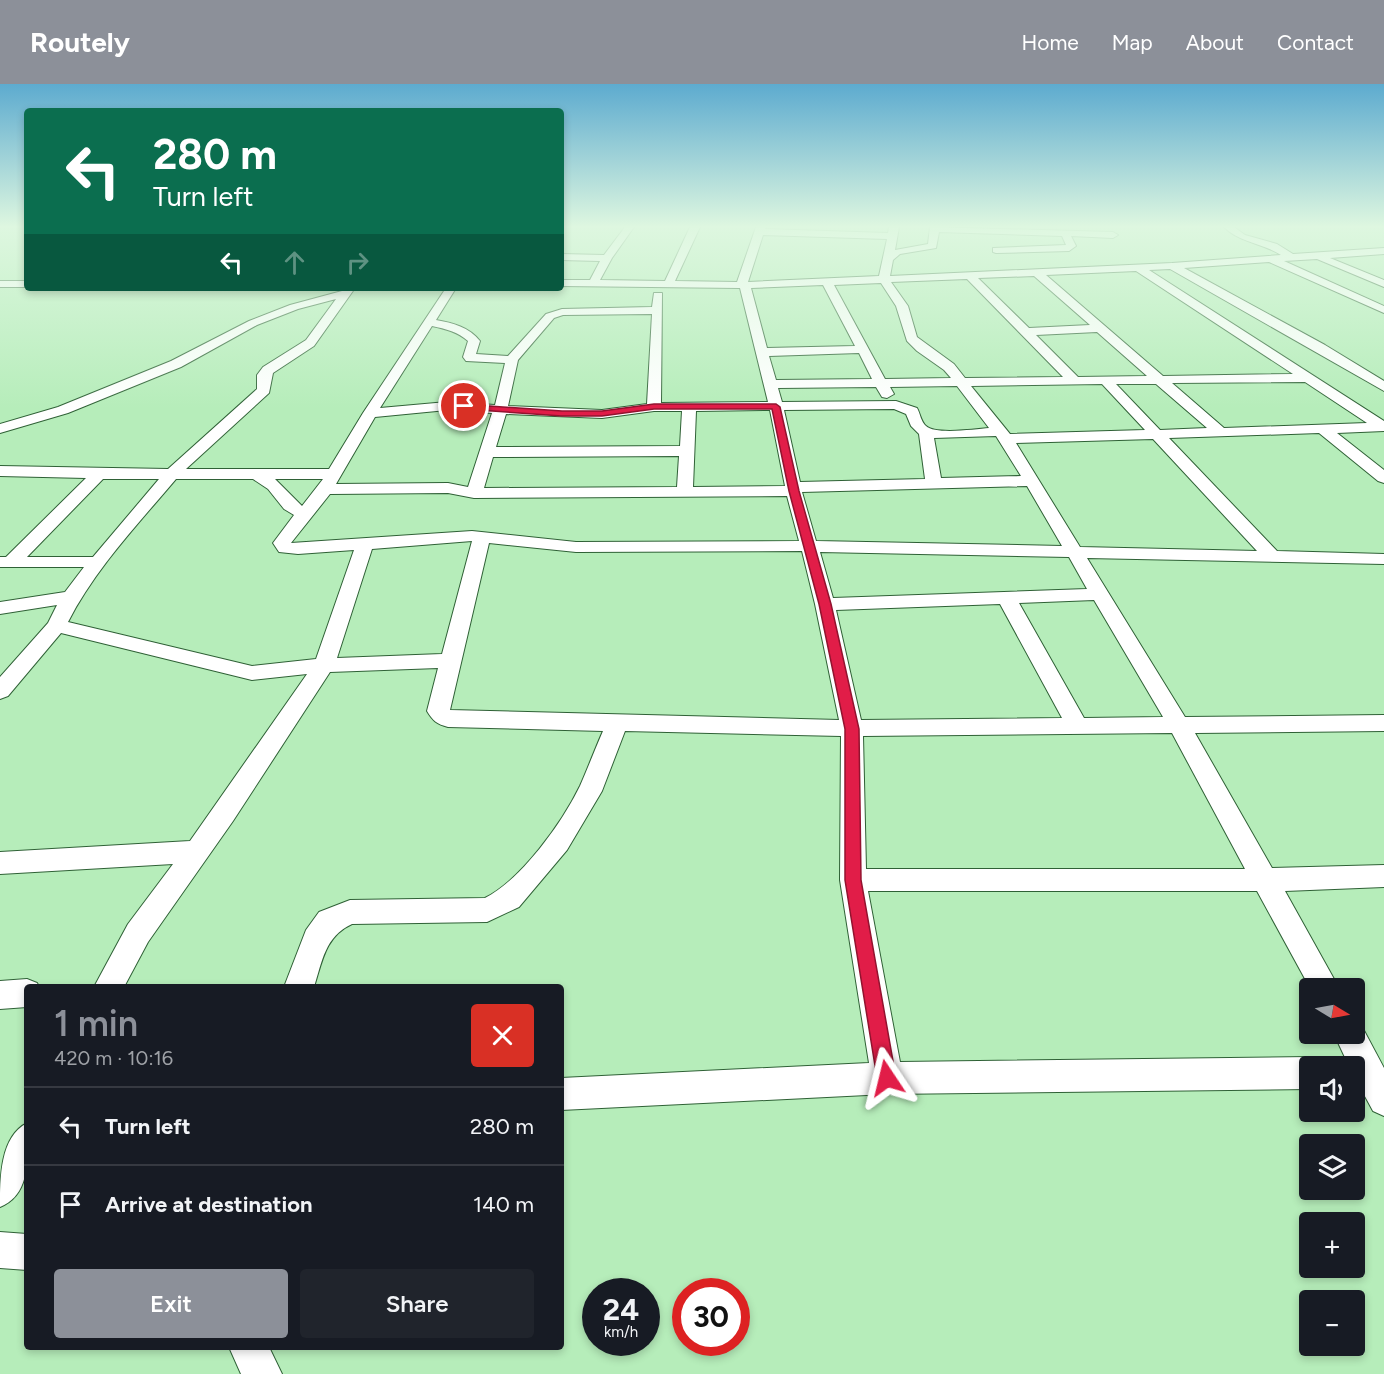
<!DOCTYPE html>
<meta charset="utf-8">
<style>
:root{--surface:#171b24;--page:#20242c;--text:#f1f3f6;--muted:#9ea1a6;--line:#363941;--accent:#8c9099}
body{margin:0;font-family:Figtree,sans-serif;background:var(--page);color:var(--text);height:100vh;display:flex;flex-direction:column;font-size:22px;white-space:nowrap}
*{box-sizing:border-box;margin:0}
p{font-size:20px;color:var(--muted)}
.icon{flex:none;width:33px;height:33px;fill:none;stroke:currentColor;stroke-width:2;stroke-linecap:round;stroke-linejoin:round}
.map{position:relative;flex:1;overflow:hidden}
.sheet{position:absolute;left:24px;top:900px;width:540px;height:366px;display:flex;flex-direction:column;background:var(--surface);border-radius:6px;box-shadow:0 3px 9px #0003}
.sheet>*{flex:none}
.banner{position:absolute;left:24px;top:24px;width:540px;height:183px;border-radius:6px;box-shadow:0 3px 9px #0003;background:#0b6e4f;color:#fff;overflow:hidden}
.needle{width:39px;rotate:100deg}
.tools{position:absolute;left:1299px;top:894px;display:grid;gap:12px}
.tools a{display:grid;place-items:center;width:66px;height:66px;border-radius:6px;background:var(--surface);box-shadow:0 3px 9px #0003;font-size:30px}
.speed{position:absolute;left:582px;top:1194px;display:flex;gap:12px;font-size:30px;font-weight:700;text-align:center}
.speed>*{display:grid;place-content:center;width:78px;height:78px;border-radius:50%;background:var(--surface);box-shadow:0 3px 9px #0003;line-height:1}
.speed small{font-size:15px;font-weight:400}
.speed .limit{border:9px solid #d22;background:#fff;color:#111}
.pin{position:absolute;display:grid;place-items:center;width:51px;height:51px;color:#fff;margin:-26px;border:3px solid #fff;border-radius:50%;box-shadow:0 2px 6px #0007}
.me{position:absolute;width:66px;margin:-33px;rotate:350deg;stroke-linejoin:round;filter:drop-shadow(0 0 4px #0008)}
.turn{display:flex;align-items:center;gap:21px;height:126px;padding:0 30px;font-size:27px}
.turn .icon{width:78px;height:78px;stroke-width:2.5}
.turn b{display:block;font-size:42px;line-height:51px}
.lanes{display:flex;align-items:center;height:57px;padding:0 30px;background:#0003;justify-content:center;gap:30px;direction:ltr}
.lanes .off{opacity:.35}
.round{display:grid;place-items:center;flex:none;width:63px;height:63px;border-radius:6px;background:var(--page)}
.headline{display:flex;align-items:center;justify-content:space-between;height:102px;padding:0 30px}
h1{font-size:36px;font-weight:600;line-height:45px;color:var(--accent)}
.cta{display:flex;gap:12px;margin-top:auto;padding:12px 30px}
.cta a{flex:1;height:69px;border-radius:6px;background:var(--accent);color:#fff;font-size:24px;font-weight:600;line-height:69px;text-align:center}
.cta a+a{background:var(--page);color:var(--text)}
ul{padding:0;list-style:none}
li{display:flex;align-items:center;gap:18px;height:78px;padding:0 30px;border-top:2px solid var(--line)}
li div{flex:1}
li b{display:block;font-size:22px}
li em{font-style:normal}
header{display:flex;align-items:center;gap:36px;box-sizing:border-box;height:84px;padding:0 30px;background:var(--accent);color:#fff}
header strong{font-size:28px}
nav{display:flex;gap:33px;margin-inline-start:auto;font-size:21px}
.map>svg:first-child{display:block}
</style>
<header>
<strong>Routely</strong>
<nav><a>Home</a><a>Map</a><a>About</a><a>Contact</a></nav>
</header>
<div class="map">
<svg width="1384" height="1290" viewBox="0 0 1384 1290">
<rect width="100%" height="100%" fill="#b6edba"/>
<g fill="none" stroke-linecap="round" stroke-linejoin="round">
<!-- minor casing -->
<g stroke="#2f6136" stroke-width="2">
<path id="minor" d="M625,143h9l-22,31 -12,22 65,1 25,-54h10l-25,54 62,1 19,-55h10l-1,2 123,4 1,-6h10l-4,23 33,-6 2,-17 183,5 5,3 -5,3 -42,-2 5,10 -7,5 -73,2 -3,-1v-4l73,-3 -4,-9 -123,-4 -3,16 -36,6 -7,6 -3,16 282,-13 109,-8c-18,-12 -41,-12 -57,-28h10l11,8 32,9 16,10 91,-6v6l-54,4 54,22v7l-67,-28 -33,2 100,45v7l-115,-51 -85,6 141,77 59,36v10l-214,-122 -21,1 235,151v10l-47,2 47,37v13l-6,-2 -59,-48 -150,5 108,113 107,3v10l-297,-6 98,159 199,-2v16l-189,2 77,135 112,-3v22l-99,4 54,97h-29l-53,-97h-389l32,171 410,-5 11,5 2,4h-13v23l-423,5 -326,16v-32l308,-15 -29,-183 1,-144 -216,-5 -23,60 -35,59 -48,57 -32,15 -135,2c-27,12 -30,38 -38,63h-30l22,-57 13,-18 31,-12 135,-2c36,-18 77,-75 95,-112 8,-18 15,-37 23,-55l-155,-4c-11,-3 -15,-6 -21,-16l11,-43 -108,4 -97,149 -85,121 -24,45h-30l34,-63 45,-60 -173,10v-22l190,-11 117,-167 -55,6 -191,-47 -53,63 -8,3v-22l48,-54 9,-18 -57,9v-12l65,-10 19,-25h-84v-10h6l80,-79 -86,-2v-10l168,3 89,-80v-14l6,-8 43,-27 30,-41 -38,10 -41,16 -76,42 -113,46 -68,20v-9l58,-17 113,-46 78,-40 41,-16 52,-14 2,-3h11l-41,58 -41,27 -4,20 -83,76h143l34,-56 83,-125h10l-20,32c17,3 33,7 44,21l-4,13 32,2 38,-42 16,-5 90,-2 2,-14h8l-1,110 107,-1 -28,-114 -179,-2v-6h29l10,-19 -39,-1v-6l43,1zM763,151l124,4 -8,37 -131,6zM1136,187l157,103 -130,2 -117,-101zM1034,192l56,49 -61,3 -51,-50zM967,195l96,98 -98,1 -11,-14 -37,-27 -9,-31 -17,-24zM881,199l15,23 11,35 10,10 27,19 7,8 -66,1 -51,-94zM823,201l32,61 -88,2 -16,-60zM652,230l-5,90 -45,6 -94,-4 10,-46 36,-42 9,-3zM432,242c14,3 26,6 36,15l-5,16 3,4 39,2 -10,42 -48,-3 -67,6zM1097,248l50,44 -69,1 -42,-42zM859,269l13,26 -96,1 -7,-24zM1305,298l62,41 -143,5 -52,-45zM1102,300l43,46 -135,4 -39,-48zM1116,300h40l51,44 -47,2zM957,302l32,42c-13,1 -54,7 -63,-2 -5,-4 -6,-13 -9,-18l-21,-7 -114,1 -4,-14 98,-1 6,10 5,1 7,-4 -4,-7zM894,325l12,5 5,12 8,8 6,45 -125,3 -16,-72zM447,326l45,3 -24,74 -20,-4 -112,1 39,-67zM770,326l15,76 -92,1 3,-76zM654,327h28l-2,35 -184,1 10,-33 96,4zM996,352l25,40 -80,2 -7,-40zM1153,355l104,112 -177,-4 -64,-104zM679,372l-2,31 -193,1 9,-31zM103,395h56l-66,78h-66zM176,395h77l15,10 16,20 10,6 -21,28 6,9 19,2 56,-4 -38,109 -64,7 -184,-44c27,-53 70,-98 108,-143zM275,395h48l-21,27zM1027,402l35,60 -246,-5 -14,-49zM448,409l26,5 313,-2 12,45 -223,1 -104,-11 -181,12 39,-49zM472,457l-30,113 -105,4 35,-109zM489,459l87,9 226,-1 13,53 24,116 -389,-10zM820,468l249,5 18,32 -254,9zM1094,516l69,117 -79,1 -65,-115zM1000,520l62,114 -201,2 -25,-110zM1172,649l73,136h-379l-3,-133z
M0,197h27v6h-27z
M27,895l10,4 2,4h-12v20l-27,2v-28z
M1354,937l6,2 24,45v48l-11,-5 -19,-35v-10h-5l-15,-32h20z
M27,1039c0,30 6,71 -27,84 0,-29 0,-70 27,-84z
M0,1148l27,2v36l-27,-2z
M229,1263h40l13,27h-41z"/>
</g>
<!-- minor -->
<use href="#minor" fill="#fff" fill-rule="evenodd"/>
</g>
<!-- sky -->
<linearGradient id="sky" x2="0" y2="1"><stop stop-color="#5dabcf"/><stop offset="0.44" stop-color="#def7e0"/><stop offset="1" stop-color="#def7e0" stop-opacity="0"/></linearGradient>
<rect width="1384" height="324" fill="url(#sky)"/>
<!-- route -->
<path fill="#e11d48" stroke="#92132f" stroke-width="1.5" d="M461,320l101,7h40l52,-7h122l4,3 19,84 32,113 28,125 2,151 35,198 -2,7 -7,2 -7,-2 -3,-7 -32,-198v-151l-26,-125 -30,-113 -17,-82h-118l-52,7h-40l-98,-7 -5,-3z"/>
</svg>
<div class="tools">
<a><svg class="needle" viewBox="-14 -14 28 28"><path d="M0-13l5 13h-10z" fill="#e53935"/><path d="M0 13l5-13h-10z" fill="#9ea1a6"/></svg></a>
<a><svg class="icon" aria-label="sound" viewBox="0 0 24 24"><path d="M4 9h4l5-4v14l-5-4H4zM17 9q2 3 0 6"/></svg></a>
<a><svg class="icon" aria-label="layers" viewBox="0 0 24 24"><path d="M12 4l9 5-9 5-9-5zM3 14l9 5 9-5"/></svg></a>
<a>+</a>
<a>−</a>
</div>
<div class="speed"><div>24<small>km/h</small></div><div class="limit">30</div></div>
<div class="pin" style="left:464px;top:322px;background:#d93025"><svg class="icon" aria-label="arrive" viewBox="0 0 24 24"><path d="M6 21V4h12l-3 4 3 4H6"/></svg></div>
<svg class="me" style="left:887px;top:994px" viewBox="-20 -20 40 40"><path d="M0-17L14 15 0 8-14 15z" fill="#e11d48" stroke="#fff" stroke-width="4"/></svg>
<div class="banner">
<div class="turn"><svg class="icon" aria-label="left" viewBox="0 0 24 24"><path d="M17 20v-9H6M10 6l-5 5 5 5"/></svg><div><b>280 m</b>Turn left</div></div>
<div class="lanes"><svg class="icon" aria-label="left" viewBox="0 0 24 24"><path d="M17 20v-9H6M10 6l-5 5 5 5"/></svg><svg class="icon off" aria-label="ahead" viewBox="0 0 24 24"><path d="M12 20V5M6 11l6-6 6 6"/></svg><svg class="icon off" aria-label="right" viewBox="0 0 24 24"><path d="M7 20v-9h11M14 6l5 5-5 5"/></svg></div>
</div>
<section class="sheet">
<div class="headline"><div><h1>1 min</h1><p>420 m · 10:16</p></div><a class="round" style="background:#d93025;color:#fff"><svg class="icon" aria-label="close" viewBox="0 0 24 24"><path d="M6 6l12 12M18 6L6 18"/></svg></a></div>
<ul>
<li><svg class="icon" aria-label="left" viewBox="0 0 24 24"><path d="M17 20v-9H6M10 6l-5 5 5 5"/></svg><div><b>Turn left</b></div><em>280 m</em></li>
<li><svg class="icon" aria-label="arrive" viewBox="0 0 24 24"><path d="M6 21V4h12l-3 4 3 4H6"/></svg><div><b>Arrive at destination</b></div><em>140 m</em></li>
</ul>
<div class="cta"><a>Exit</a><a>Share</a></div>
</section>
</div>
